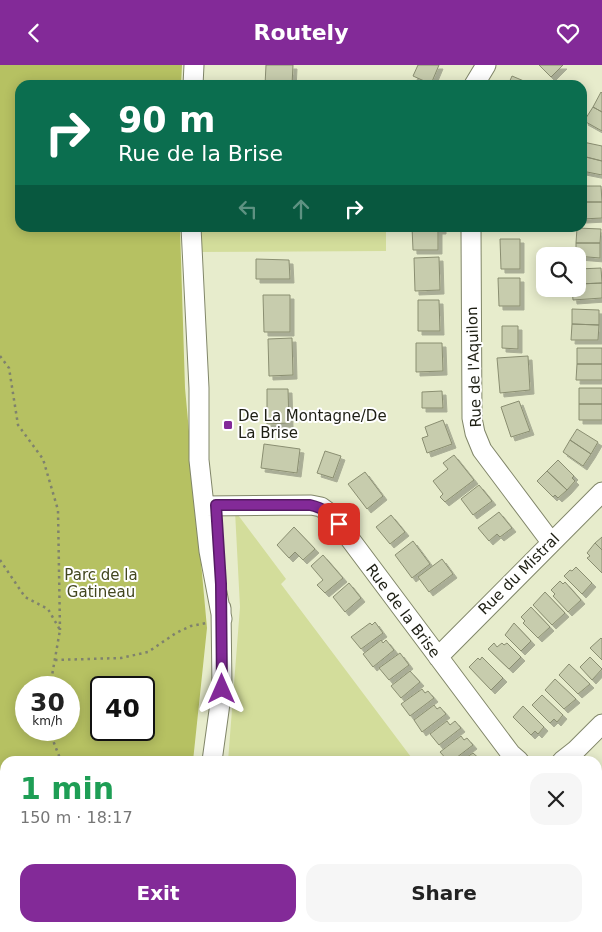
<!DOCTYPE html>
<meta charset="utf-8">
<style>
:root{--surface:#fff;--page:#f6f6f6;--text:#222;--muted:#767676;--accent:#832a98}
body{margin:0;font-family:"DejaVu Sans",sans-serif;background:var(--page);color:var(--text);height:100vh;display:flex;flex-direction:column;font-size:19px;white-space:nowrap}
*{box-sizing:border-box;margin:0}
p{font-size:16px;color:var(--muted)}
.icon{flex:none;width:28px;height:28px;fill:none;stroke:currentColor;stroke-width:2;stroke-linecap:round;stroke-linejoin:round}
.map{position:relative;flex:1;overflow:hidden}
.side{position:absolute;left:0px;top:691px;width:602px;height:176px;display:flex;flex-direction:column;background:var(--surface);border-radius:15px 15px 0 0;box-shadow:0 2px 12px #0003}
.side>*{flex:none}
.hud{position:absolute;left:15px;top:15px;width:572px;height:152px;border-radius:15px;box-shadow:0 2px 12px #0003;background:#0b6e4f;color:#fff;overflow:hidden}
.buttons{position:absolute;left:536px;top:182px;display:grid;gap:10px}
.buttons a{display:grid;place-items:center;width:50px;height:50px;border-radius:10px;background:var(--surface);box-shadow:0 2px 12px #0003;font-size:25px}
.speed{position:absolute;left:15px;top:611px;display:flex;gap:10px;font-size:25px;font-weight:700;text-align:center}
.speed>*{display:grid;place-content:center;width:65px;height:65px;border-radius:50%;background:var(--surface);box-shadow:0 2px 12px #0003;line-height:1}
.speed small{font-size:12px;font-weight:400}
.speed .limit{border:2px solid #111;border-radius:8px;background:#fff;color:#111}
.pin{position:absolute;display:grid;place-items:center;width:42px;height:42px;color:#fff;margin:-21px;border-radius:10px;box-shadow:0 2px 8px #0006}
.me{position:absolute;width:55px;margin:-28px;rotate:0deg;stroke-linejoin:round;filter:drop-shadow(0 0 4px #0008)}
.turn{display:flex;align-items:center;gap:18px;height:105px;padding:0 20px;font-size:22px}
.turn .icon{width:65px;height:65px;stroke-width:2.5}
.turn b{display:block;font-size:35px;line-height:42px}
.lanes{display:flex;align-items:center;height:48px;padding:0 20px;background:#0003;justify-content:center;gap:25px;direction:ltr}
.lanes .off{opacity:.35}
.round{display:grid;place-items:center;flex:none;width:52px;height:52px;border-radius:15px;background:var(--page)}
.overview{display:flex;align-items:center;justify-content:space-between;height:85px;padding:0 20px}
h1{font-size:30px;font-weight:600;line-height:38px;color:#1e9e55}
.cta{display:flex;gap:10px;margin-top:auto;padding:10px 20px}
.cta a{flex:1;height:58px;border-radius:15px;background:var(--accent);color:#fff;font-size:20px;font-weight:600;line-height:58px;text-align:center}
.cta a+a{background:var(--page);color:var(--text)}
header{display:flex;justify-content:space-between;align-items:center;height:65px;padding:0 20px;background:var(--accent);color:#fff;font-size:22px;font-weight:600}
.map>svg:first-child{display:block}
</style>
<header><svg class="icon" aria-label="back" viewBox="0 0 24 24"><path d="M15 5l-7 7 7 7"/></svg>Routely<svg class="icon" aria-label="heart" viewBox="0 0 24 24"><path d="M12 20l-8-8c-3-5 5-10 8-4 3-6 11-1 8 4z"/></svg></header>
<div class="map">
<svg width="602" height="867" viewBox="0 0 602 867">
<defs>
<filter id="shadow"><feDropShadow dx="4" dy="4" stdDeviation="0" flood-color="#0004"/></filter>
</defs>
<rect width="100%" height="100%" fill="#e7eccc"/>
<!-- green -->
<path fill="#d3dd9b" d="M191,163h195v23l-194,1z
M235,446l51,68 -5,5 133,177h-186l12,-154z
M602,791v76h-58l-1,-4 55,-1v-67z
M205,862h159v1l-47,1 -4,3h-109z
M497,863l4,4h-113l-4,-4z"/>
<!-- forest -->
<path fill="#b6c162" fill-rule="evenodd" d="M0,0h182l-1,20h-161v142l160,1 5,160 22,240 -14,133h-188v166l170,1 -1,4h-174zM26,622h43v43h-43zM101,622h43v43h-43z"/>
<!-- building -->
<path fill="#c7ccad" stroke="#8a8e71" filter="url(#shadow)" d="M266,0h27l-1,20h-27z
M418,0h21l-8,19 -18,-8z
M539,0h24l-12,12z
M512,11l19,8 -1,1h-22z
M601,27l1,1v19l-9,-5z
M593,42l9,5v19l-18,-10z
M583,77l19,4v15l-20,-5z
M582,91l20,5v14l-20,-4z
M582,121h19l1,16h-20z
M582,137h20v16l-20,1z
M412,162h30v3h-4v20h-25z
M577,163l24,1 -1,14h-24z
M500,174h20v30h-19z
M576,178h24v15l-24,-2z
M439,192l1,33 -25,1 -1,-33z
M256,194l33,1 1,19h-34z
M601,203l1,15 -24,1v-15z
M498,213h22v28h-21z
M602,218v15l-29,2 -1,-11h6v-5z
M263,230h27v37h-26z
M418,235h21l1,31h-22z
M572,244l27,1v15l-27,-1z
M572,259l27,1 -1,15h-27z
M502,261h16v23l-16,-1z
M292,273l1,37 -24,1 -1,-37z
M416,278h26l1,28 -27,1z
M577,283h25v16h-25z
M528,291l2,34 -30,3 -3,-35z
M577,299h25v16h-26z
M579,323h23v16h-23z
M267,324h21l1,34 -22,1z
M442,326l1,17h-21v-16z
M519,336l11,30 -19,6 -10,-30z
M579,339h23v16h-23z
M443,355l9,24 -25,9 -5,-15 6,-2 -3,-9z
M577,364l21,13 -7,12 -21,-14z
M570,375l21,14 -8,12 -20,-14z
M264,379l36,5 -3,24 -36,-5z
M325,386l16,5 -8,22 -16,-5z
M454,390l20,25 -29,22 -5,-5 3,-3 -10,-13 15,-12 -5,-6z
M558,395l16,16 -2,2 3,3 -8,9 -20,-19z
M547,406l20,19 -9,8 -3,-3 -2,2 -16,-16z
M365,407l18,24 -16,13 -19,-25z
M479,420l13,16 -19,14 -12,-16z
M499,447l13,16 -12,9 -3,-3 -8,7 -11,-13z
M391,450l14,17 -15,12 -14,-17z
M294,462l21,22 -12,11 -8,-8 -6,6 -12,-13z
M602,472v13l-7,-7z
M413,476l17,23 -18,14 -17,-23z
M595,478l7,7v23l-15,-15 3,-2 -3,-3z
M323,490l20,23 -18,15 -8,-8 6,-5 -12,-14z
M442,494l11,15 -24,18 -11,-15z
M576,502l16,16 -10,11 -18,-18 6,-6 2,1z
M560,516l3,3 2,-2 16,18 -13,12 -15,-16 2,-2 -4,-4z
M349,518l12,15 -16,14 -12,-15z
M545,527l20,21 -13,12 -19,-20z
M531,542l19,20 -12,11 -15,-15 2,-2 -4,-4z
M375,557l8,11 -22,16 -10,-12 19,-14 2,2z
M514,558l17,18 -10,10 -16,-16z
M601,573l1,1v21l-12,-12z
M381,575l2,3 3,-3 8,10 -21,17 -10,-13z
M494,578l3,4 5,-4 2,2 3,-2 14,14 -12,12 -21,-20z
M400,588l9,12 -20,15 -10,-12z
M482,592l21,21 -12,12 -22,-23 9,-9 2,2z
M590,592l12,12 -10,11 -12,-13z
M569,599l21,20 -12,10 -19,-19z
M410,606l10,11 -19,16 -10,-12z
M555,614l21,20 -12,10 -19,-19z
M422,624l3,4 3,-2 6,7 -24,18 -9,-12z
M542,630l21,20 -6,7 -3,-3 -4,4 -18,-18z
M434,640l3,4 3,-2 6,7 -24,18 -8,-12z
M523,641l21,21 -6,7 -3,-3 -4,4 -18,-18z
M447,656l3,4 5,-4 6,7 -22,17 -9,-11z
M461,671l3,4 3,-2 6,7 -21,16h-4l-8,-9z
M473,688l9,8h-21z
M600,708l2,2v13l-4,-5v-8z
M598,731l4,7v11l-4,3z"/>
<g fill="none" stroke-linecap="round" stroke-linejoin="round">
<!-- minor casing -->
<g stroke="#818669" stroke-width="21">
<path id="minor" d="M193,20l1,-20
M474,20l12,-20
M191,162l8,161v72l10,91 13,68
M471,162l1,191 3,15 7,17 69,92
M204,441l107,-1 10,2 11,8 179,239 8,7
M438,592l164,-165
M212,696l10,-72 -1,-81
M562,696l14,-11 26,-26
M187,867v-5"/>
</g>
<!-- path -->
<path stroke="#7f826d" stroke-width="2.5" stroke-dasharray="2.5 4" stroke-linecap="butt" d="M0,291l9,12 9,57 25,34 15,51 2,120
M0,495l25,37 23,12 12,21 -10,57
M55,595l66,-2 27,-6 28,-19 15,-7 15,-3
M49,665l12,31
M543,862l5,5
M5,867l11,-5
M501,867l5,-5"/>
<!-- minor -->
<use href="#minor" stroke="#fff" stroke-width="19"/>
</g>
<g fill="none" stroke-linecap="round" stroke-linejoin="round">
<!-- route casing -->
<g stroke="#551b63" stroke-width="12">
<path id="route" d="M222,624l-1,-105 -5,-79h94c14,3 21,9 29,19"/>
</g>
<!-- route -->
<use href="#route" stroke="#832a98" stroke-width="9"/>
</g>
<!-- markers -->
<rect fill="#832a98" stroke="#fff" stroke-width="2" x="223" y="355" width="10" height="10" rx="2.5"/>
<g text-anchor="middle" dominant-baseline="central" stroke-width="4" stroke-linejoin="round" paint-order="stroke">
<!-- street labels -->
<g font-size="15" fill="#1d1e13" stroke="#fff">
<text transform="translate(474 302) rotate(-92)">Rue de l'Aquilon</text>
<text transform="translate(519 509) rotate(-45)">Rue du Mistral</text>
<text transform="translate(403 546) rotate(53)">Rue de la Brise</text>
</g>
<!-- poi labels -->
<g font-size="15" fill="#1d1e13" stroke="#fff" text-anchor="start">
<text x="238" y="351">De La Montagne/De<tspan x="238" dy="17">La Brise</tspan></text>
</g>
<!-- park labels -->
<g font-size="15" fill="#43471f" stroke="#fff">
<text x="101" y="510">Parc de la<tspan x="101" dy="17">Gatineau</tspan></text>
</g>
</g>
</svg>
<div class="buttons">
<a><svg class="icon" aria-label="search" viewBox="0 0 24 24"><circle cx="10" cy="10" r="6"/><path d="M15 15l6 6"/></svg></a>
</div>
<div class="speed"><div>30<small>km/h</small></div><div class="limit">40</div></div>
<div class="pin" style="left:339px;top:459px;background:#d93025"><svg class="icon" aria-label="arrive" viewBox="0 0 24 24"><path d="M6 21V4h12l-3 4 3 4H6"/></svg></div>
<svg class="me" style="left:222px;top:624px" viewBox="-20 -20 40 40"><path d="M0-17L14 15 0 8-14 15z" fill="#832a98" stroke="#fff" stroke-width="4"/></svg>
<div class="hud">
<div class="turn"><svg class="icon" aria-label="right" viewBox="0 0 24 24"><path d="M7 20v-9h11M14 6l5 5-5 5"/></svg><div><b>90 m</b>Rue de la Brise</div></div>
<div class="lanes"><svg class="icon off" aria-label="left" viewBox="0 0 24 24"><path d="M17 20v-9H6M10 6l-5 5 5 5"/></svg><svg class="icon off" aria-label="ahead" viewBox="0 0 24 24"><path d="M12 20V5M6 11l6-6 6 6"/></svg><svg class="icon" aria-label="right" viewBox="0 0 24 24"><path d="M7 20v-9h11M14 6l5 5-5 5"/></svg></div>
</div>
<section class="side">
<div class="overview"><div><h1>1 min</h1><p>150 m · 18:17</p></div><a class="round"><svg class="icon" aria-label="close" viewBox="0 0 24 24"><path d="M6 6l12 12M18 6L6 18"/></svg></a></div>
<div class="cta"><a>Exit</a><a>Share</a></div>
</section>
</div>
